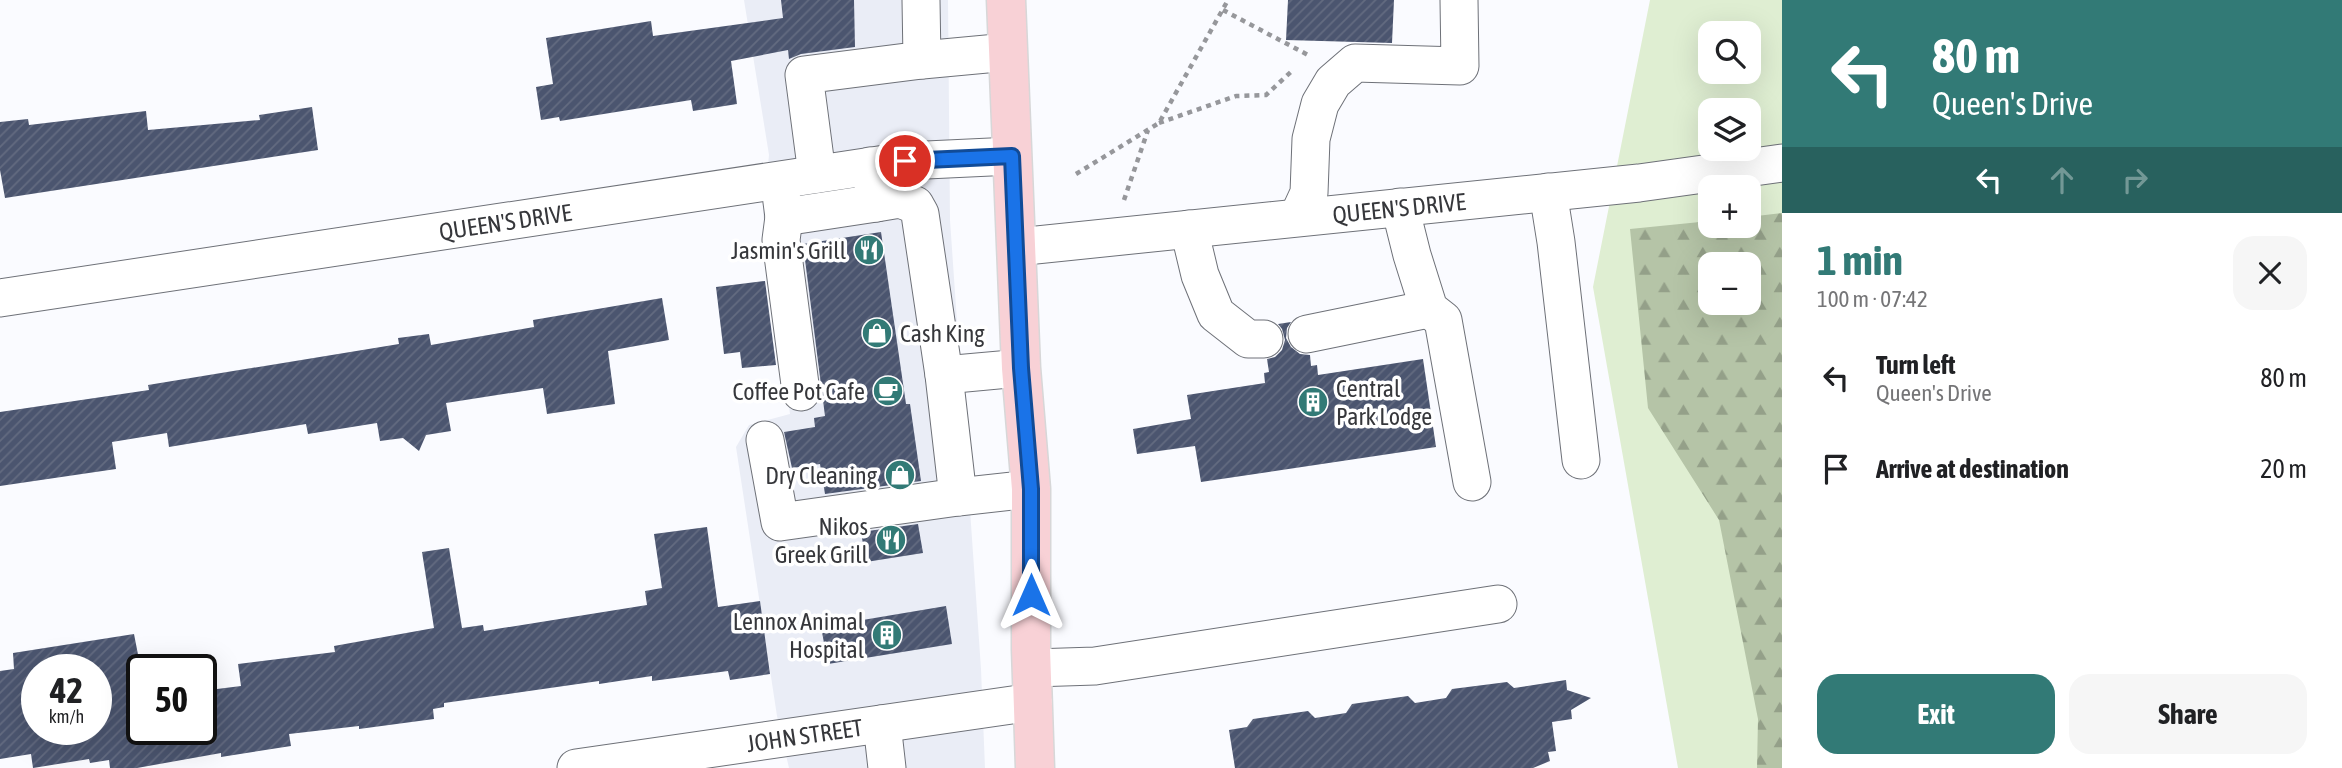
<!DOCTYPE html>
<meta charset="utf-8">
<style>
:root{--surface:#fff;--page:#f6f6f6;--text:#202124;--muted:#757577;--accent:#327a76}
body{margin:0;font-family:"Asap Condensed",sans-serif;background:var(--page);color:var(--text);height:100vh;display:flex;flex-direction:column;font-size:26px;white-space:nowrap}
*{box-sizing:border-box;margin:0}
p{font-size:23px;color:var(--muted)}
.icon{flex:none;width:38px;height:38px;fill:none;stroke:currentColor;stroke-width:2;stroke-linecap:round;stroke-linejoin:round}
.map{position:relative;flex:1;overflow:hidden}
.panel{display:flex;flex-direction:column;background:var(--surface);width:560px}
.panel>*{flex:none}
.top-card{background:#327a76;color:#fff;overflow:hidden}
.buttons{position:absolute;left:1698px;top:21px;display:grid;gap:14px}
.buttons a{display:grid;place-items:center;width:63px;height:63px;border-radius:14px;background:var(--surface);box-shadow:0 7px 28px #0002;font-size:35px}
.speed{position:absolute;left:21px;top:654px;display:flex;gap:14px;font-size:35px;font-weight:700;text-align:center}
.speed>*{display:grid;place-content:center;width:91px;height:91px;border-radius:50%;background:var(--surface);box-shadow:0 7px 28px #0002;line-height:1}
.speed small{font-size:18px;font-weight:400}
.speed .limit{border:4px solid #111;border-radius:10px;background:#fff;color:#111}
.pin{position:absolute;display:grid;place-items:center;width:60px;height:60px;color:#fff;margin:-30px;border:4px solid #fff;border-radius:50%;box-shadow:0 2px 7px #0007}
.me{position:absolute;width:77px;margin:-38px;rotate:0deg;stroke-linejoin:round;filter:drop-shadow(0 0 5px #0008)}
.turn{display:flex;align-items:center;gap:24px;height:147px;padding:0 35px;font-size:32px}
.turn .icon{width:91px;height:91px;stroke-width:2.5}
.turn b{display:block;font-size:49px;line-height:60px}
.lanes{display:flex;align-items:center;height:66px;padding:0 35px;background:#0003;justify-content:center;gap:35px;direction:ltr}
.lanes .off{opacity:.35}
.round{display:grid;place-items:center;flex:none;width:74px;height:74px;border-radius:21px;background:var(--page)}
.summary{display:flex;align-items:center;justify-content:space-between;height:119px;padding:0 35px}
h1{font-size:42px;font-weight:700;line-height:52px;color:var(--accent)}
.action{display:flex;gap:14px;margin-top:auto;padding:14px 35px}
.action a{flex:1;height:80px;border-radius:21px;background:var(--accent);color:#fff;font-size:28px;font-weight:700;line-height:80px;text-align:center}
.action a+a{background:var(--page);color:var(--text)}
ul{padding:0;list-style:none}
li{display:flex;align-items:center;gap:21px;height:91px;padding:0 35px}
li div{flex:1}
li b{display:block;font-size:26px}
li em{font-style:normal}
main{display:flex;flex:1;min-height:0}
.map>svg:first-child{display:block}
</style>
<main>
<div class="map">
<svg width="1782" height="768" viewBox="0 0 1782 768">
<defs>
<pattern id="forest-firs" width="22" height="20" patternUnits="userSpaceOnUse" patternTransform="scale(1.75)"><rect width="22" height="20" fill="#b5c4a7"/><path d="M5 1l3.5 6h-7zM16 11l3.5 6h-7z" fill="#94a089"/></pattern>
<pattern id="building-hatch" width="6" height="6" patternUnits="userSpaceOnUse" patternTransform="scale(1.75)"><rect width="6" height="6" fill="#4b556f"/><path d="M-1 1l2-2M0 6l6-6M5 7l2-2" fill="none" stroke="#636b80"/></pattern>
</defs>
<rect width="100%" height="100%" fill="#fafbff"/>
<!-- built -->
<path fill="#eaedf6" d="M744,0h204l2,220 31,449 4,99h-196l-12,-52 -41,-269 13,-22 41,-11 -27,-201 6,-58z"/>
<!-- green -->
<path fill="#dfeed2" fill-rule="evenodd" d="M1650,0h132v768h-104l-85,-481zM1710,33h38v39h-38zM1710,110h38v39h-38zM1710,187h38v39h-38zM1710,264h38v39h-38z"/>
<!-- forest -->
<path fill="url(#forest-firs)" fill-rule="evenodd" d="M1782,213v555h-25l1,-49 -39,-199 -71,-112 -18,-179 80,-8v5h38v-9zM1710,264h38v39h-38z"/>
<!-- building -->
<path fill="url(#building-hatch)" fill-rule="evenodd" d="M781,0h73l1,47 -54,7 -12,5 -1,-9 -57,11 6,43 -44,7 -2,-11 -131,21 -1,-4 -18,3 -5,-33 17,-3 -7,-46 105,-17 2,15 130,-18z
M1288,0h106l-2,43 -106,-3z
M312,107l6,43 -313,48 -5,-28v-48l28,-3 1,6 117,-14 2,19 112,-10 -1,-5z
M881,232l25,172h4l11,77 -96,13 -5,-30 -28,4 -8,-36 31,-5 -1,-9 11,-2 -22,-172z
M765,281l11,84 -34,3 -2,-16 -16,2 -8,-67z
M662,298l7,42 -61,11 7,53 -68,10 -4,-26 -97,15 5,28 -25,4 -7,16 -16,-13 -23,3 -3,-18 -69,11 -2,-10 -137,23 -2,-14 -55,9 4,27 -116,17v-74l149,-22 -1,-5 251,-41 -1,-6 31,-4 2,11 103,-18 -1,-7z
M1291,322l-4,6 -1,10 5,9 9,7 10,1 1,11 6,-1 1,10 105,-16 13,88 -235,35 -6,-36 -58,8 -4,-25 58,-10 -4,-24 78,-12 -1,-10 5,-1 -2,-13 8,-2 7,-7 3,-10 -3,-11 -4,-5z
M918,524l5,29 -57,9 -5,-30z
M707,527l11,80 42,-6 10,73 -40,6 -2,-9 -76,10v-5l-53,8v-3l-155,22v4l-11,2 1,10 -75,10v-3l-70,8 2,12 -70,11v-4l-84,15h-27l-1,-8 -19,3 -1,-4 -56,9 -2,-14 -31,5v-88l14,-2 -1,-16 121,-19 8,41v55h59v-39l40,-5 -3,-22 97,-12 -1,-6 100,-18 -12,-76 27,-4 13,80 21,-3 1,6 163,-26 -2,-14 17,-3 -8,-54zM37,670h59v60h-59z
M946,606l6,38 -124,20 -7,-37z
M1566,680l1,10 24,8 -20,12 1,9 -20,3 4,29 -8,1 2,9 -17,7h-298l-6,-38 18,-3 6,-8 55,-8 7,7 31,-5 6,-9 56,-8 7,7 31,-5 6,-9 55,-7 7,6z"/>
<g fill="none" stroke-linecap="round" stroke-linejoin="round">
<!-- minor casing -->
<g stroke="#6e7178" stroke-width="39">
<g id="minor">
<path d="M922,60l86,-8"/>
<path d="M870,166l6,37 24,-4 15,6 5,9 24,161 14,122"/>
<path d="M817,174l-13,-99 118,-15 -1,-60"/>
<path d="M1548,192l8,50 25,218"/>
<path d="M781,194l3,23 92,-14"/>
<path d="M1400,207l12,48 17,54 14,11 29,162"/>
<path d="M784,217l-3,23 20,152"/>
<path d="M1298,217l11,-24 2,-54 9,-35 13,-22 22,-19 105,3 -1,-66"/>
<path d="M1189,229l11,46 16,39 32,25h16"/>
<path id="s1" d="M1016,247l623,-64 143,-20"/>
<path id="s2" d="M0,298l905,-137 107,-5"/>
<path d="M1307,334l122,-25"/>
<path d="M944,375l77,-7"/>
<path d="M765,440l15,82 178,-25 73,-8"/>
<path d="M1033,668l62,-2 403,-62"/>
<path d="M882,724l5,44"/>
<path id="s3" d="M576,768l457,-66"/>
</g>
</g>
<!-- major casing -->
<g stroke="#d7d7d8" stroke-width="41">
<path id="major" d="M1006,0l15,368 10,121v160l4,119"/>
</g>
<!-- path -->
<path stroke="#96979b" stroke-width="4.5" stroke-dasharray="5 5" stroke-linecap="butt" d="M1223,10l85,45
M1159,123l77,-27 30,-1 28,-26
M1076,174l83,-51 69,-123
M1124,200l24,-70"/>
<!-- minor -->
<use href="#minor" stroke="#fff" stroke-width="37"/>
<!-- major -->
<use href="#major" stroke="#f8d1d6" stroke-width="38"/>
</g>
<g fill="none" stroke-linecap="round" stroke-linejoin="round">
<!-- route casing -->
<g stroke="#114b97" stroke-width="18">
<path id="route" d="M905,161l107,-5 9,212 10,121v106"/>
</g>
<!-- route -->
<use href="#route" stroke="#1a73e8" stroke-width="12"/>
</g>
<!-- icons -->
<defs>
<g id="restaurant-disc" transform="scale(1.575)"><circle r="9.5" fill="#327a76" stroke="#fff"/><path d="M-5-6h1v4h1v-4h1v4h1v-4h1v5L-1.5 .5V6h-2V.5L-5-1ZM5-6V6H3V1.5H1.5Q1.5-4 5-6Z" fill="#fff"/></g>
<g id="shop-disc" transform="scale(1.575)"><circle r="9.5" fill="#327a76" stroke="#fff"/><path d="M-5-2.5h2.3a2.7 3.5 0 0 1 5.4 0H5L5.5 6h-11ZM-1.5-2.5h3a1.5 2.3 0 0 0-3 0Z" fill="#fff"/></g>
<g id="cafe-disc" transform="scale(1.575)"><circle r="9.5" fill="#327a76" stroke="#fff"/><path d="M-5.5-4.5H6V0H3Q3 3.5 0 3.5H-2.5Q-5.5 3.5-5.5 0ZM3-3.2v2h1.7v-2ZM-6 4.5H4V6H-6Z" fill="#fff"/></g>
<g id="building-disc" transform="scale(1.575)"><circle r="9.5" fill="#327a76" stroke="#fff"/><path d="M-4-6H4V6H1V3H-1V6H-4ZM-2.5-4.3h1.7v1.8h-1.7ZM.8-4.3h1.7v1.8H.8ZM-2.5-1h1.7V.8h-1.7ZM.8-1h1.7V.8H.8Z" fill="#fff"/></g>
</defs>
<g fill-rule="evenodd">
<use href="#restaurant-disc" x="869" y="250"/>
<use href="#shop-disc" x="877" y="333"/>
<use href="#cafe-disc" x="888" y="391"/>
<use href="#building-disc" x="1313" y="402"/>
<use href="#shop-disc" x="900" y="475"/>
<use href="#restaurant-disc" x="891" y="540"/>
<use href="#building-disc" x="887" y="635"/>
</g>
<g text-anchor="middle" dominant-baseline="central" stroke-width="7" stroke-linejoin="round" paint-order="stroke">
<!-- street labels -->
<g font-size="24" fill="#36373b" stroke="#fff">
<text stroke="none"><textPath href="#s1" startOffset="385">QUEEN'S DRIVE</textPath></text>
<text stroke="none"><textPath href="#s2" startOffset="511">QUEEN'S DRIVE</textPath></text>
<text stroke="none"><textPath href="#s3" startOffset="231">JOHN STREET</textPath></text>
</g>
<!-- poi labels -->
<g font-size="24" fill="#36373b" stroke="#fff" text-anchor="end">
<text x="846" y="250">Jasmin's Grill</text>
<text x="900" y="333" text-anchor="start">Cash King</text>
<text x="1336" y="388" text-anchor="start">Central<tspan x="1336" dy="28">Park Lodge</tspan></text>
<text x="865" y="391">Coffee Pot Cafe</text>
<text x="877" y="475">Dry Cleaning</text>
<text x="868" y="526">Nikos<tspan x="868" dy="28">Greek Grill</tspan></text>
<text x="864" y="621">Lennox Animal<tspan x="864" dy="28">Hospital</tspan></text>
</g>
</g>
</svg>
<div class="buttons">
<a><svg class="icon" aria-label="search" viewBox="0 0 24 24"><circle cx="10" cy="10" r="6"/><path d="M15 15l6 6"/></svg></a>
<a><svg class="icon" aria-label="layers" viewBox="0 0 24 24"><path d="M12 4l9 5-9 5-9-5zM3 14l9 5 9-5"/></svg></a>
<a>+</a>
<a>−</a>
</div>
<div class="speed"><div>42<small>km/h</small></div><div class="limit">50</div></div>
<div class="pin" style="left:905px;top:161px;background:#d93025"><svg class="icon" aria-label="arrive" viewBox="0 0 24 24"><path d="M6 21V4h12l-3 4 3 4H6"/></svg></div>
<svg class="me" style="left:1031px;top:595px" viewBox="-20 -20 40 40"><path d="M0-17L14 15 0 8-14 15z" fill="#1a73e8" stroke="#fff" stroke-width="4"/></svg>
</div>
<section class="panel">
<div class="top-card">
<div class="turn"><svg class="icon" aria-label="left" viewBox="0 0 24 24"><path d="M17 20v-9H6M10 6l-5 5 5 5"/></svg><div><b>80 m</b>Queen's Drive</div></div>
<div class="lanes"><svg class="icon" aria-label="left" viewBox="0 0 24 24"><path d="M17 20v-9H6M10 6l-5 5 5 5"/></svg><svg class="icon off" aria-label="ahead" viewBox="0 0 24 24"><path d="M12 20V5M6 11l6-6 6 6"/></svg><svg class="icon off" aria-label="right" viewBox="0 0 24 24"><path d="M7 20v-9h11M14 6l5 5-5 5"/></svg></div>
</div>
<div class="summary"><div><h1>1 min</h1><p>100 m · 07:42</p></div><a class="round"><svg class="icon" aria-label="close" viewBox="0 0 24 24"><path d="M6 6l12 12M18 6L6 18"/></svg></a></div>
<ul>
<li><svg class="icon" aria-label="left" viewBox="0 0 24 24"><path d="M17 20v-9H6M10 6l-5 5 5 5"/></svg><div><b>Turn left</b><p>Queen's Drive</p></div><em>80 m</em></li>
<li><svg class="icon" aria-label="arrive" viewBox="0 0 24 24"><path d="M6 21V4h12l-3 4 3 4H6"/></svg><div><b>Arrive at destination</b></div><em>20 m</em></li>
</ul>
<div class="action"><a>Exit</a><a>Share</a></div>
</section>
</main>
